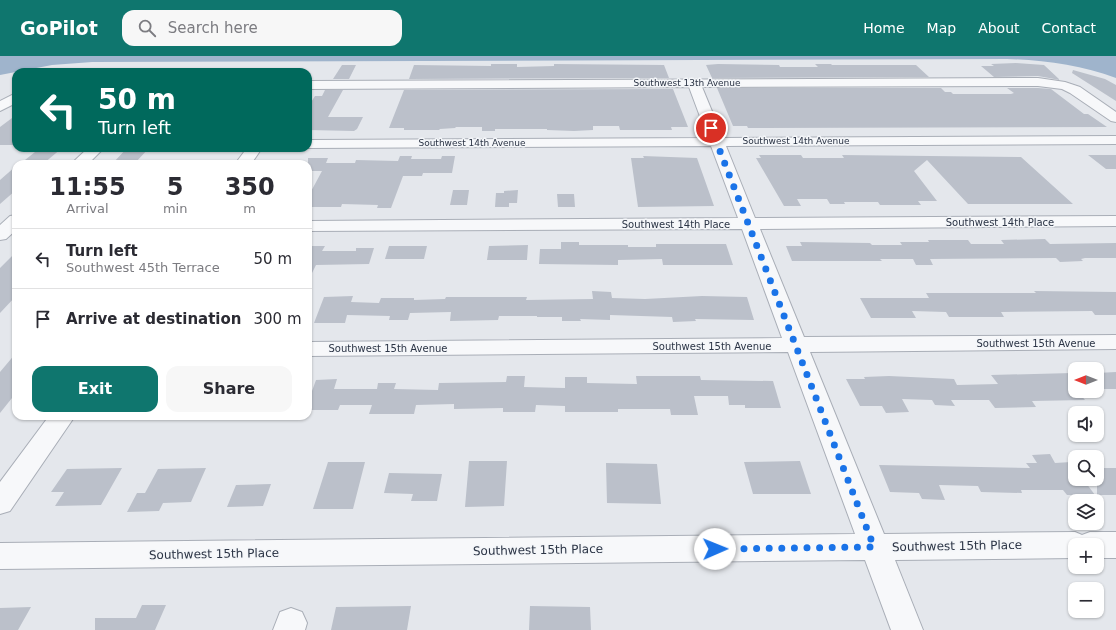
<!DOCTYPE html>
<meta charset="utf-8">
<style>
:root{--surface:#fff;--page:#f7f7f7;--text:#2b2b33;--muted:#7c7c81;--line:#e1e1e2;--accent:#0f766e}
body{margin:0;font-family:"DejaVu Sans",sans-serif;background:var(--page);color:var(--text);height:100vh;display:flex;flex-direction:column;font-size:15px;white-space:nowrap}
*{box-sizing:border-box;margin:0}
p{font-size:13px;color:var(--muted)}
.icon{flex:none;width:22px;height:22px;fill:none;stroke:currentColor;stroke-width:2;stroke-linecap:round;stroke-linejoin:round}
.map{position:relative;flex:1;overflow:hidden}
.side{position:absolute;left:12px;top:104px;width:300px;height:260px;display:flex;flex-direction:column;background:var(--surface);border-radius:12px;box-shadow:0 1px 3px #0004}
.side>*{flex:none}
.hud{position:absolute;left:12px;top:12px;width:300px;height:84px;border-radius:12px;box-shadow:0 1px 3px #0004;background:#00695c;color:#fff;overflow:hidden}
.needle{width:26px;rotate:270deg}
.buttons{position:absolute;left:1068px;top:306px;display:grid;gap:8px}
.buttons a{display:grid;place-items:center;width:36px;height:36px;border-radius:8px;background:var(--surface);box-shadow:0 1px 3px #0004;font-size:20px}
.pin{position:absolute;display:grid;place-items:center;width:34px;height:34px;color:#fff;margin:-17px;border:2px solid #fff;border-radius:50%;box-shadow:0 1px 4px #0007}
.me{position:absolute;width:44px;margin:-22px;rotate:89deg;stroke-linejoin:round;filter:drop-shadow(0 0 3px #0008)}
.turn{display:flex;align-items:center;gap:14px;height:84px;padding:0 20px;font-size:18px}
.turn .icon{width:52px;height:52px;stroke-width:2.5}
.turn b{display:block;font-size:28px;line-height:34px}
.eta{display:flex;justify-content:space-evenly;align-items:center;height:68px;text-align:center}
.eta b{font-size:24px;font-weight:600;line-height:28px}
.primary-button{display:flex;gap:8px;margin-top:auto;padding:8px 20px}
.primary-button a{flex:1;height:46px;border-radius:12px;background:var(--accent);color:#fff;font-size:16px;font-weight:600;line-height:46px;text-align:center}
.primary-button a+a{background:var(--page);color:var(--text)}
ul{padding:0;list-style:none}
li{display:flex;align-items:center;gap:12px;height:60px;padding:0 20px;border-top:1px solid var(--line)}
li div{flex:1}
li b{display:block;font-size:15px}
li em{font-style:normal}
header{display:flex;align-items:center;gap:24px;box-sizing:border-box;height:56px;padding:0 20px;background:var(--accent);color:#fff}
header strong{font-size:19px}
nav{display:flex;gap:22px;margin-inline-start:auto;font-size:14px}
.search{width:280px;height:36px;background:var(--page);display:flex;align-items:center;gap:10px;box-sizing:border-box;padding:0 14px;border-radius:12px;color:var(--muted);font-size:15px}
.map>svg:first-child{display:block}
</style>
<header>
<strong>GoPilot</strong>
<div class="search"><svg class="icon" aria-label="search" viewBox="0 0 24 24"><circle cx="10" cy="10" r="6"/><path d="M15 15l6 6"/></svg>Search here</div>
<nav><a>Home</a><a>Map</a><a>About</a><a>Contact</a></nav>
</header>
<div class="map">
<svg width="1116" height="574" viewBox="0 0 1116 574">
<rect width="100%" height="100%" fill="#e4e7ec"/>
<!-- water -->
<path fill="#9fb4cc" d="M0,0h1116v22c-35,-13 -72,-18 -109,-19l-915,3 -40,3 -52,10z"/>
<!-- building -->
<path fill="#bbc0ca" d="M1016,7l28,2 16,15 -22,-4 -44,1 -13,-11h13l-3,-2z
M491,8h26v3l37,-1v-2l110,1 5,13 -260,1 5,-14 77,1z
M718,8l61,1 1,2h38l-3,-3h16l1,1h84l13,12 -217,1 -6,-13z
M342,9h14l-7,14h-16z
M1073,14l32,9 11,6v16l-44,-28z
M717,32h224l4,4h6l2,2h58l3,-1 -7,-5h31l13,1 33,25h4l19,13 -359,1 -1,-2h-14z
M673,33l15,38h-17l1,3h-52l-1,-4h-26v4l-19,1 -27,-1v-1h-52v2h-13v-4h-26l-1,1 -15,1 -1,1h-35v-2h-15l15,-38z
M325,34h18l-15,27h35l-6,12 -3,2 -46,-1v-23l7,-11h7z
M16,59v30h-16v-18z
M40,92h22l-19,16h-23z
M127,92h22l-13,14 -23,1z
M759,99h42l2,3h41l-2,-3 179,2 52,47h-105l-41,-44 -13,11 23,30h-19l3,4h-41l-2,-3h-34l1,2h-15l-3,-5h-30l4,7h-17l-28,-48h5z
M1088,99h28v14h-10z
M400,100h12l-1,3h30l1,-3h13l-3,17h-29l-1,3h-19l-12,32h-14l1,-3 -36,-1 -1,3h-33v-10l14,-26h-14v-13h20l-2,5h29l1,-3 42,1z
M643,100l54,2 17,48 -76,1 -7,-49h13z
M16,110v24l-16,14v-24z
M453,134h16l-2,15h-17z
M518,134l-1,13h-8v4h-14l1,-14h8v-2z
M557,138h17l1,13h-17z
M1045,183l5,5 66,-1v15h-31l-4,1 2,2 -23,1 -4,-4 -126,1 3,6h-17l-3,-6h-33l2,2h-90l-6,-15h16l-2,-4 70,1 2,2h30l-2,-3h29l-1,-2h40l3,4h33l-3,-4z
M561,186h18v3h49v2h28v-3h70l7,21h-70l-1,-6 -44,1v5l-79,-1 1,-15h21z
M528,189l-1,15h-40l2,-14z
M308,190h17l-3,5h34v-3h18l-5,16 -53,1 -8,16z
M389,190h38l-3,13h-39z
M16,196v44l-16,17v-45z
M592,235l19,1 1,6 33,1 57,-3 45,1 7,23 -59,-1 1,2 -23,1 -1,-5 -62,-2v5l-30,-1 1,2h-19v-4h-25v-1h-38l-1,4 -48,1 1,-9 -41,1 -2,7h-19l1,-4 -43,-1 -2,8h-31l10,-26 29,-1 -2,6 28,1 2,-5h33v2l31,-1 1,-2h81l-1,3 67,-1z
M1034,235l82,1v23h-21l-3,-4 -91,1 3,5h-55l-3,-5 -34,-1 4,7h-45l-11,-20h69l-3,-5h110z
M16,297v40l-16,20v-41z
M1116,316v17h-19v-16z
M1072,317l3,4v14l12,1h-9l7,8 -53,1 4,6 -41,1 -6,-8h-38l4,6 -20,-1 -3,-5 -30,-1 7,13 -23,1 -4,-7h-22l-14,-27h19l-1,-2 25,-1 65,3 3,6 41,-1 -7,-9z
M507,320h18l-1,11 41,1v-11h22v6l50,1 -1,-8h64l1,4 72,1 8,27h-36v-3h-16l-1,-9h-34l4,19h-27l-1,-6h-52v3h-53v-6l-29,-1 -1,7h-32v-4l-49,1v-5l-38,1 -2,9h-45l3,-9h-32l-2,5h-30v-8l8,-22 21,-1 -3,10h43l1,-6h18l-2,6 44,1 1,-7 67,-1z
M1050,398l5,9 16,-1 4,5v12h8l12,16h-28l-4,-5h-42l1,3 -41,-1 -3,-6 -39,-1 6,15 -23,-1 -3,-6 -29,-1 -11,-27 151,3 -4,-5h11l-5,-8z
M469,405h38l-3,45 -39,1z
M800,405l11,33h-58l-9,-32z
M328,406h37l-12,47h-40z
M606,407l51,1 4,40 -54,-1z
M122,412l-21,37 -46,1 9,-14h-13l16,-23z
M206,412l-15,34 -28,1 -4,8 -32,1 10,-19h8l13,-24z
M1097,412h19v27h-19z
M389,417l53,1 -5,27h-26l2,-7 -29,-1z
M271,428l-8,22 -36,1 9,-22z
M142,549h24l-11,25h-60v-12h41z
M411,550l-4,24h-76l5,-23z
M530,550l60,1 1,23h-62z
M31,551l-13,23h-18v-22z"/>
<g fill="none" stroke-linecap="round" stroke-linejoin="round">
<!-- minor casing -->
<g stroke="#a9aeb7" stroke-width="2">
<path id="minor" d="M1038,22l27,4 15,5 36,25v10l-5,-1 -41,-28 -8,-4 -24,-3 -336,1 21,51 393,-2v8l-390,2 29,72 361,-2v10l-356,3 44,108 312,-2v14l-306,3 74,182 191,-2 7,3 8,-3h26v26h-19v-13h-22v13l-180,2 28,70h-32l-26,-70 -865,9v-26l855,-9 -67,-182 -480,4v-14l474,-4 -40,-109 -434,2v-10l430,-3 -27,-72 -403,2h-2h2v-8l400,-2 -19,-51 -381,2v-8z
M16,37v10l-16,8v-10z
M88,92h16l-16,16h-17z
M247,92h15l-11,16h-16z
M16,159v15l-10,9 -6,1v-15l10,-9z
M49,360h26l-65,95 -10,3v-32z
M291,552l11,4 5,11 -2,7h-32l7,-18z"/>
</g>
<!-- minor -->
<use href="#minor" fill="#f7f8fa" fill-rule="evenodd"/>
</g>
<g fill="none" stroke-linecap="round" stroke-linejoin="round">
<!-- route -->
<path stroke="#1a73e8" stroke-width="7" stroke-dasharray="0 12.6" d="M711,72l163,419 -159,2"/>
</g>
<g text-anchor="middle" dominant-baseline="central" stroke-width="3" stroke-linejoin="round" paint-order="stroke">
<!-- far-street labels -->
<g font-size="9" fill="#2b3445" stroke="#f4f6f9">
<text x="687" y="27">Southwest 13th Avenue</text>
<text x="796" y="85">Southwest 14th Avenue</text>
<text x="472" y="87">Southwest 14th Avenue</text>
</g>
<!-- street labels -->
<g font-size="10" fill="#2b3445" stroke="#f4f6f9">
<text x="1000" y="166">Southwest 14th Place</text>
<text x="676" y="168">Southwest 14th Place</text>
<text x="1036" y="287">Southwest 15th Avenue</text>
<text x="712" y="290">Southwest 15th Avenue</text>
<text x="388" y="292">Southwest 15th Avenue</text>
</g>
<!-- near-street labels -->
<g font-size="12" fill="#2b3445" stroke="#f4f6f9">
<text transform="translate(957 490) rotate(-1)">Southwest 15th Place</text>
<text transform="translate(538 494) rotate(-1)">Southwest 15th Place</text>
<text transform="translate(214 498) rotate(-1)">Southwest 15th Place</text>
</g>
</g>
</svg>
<div class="buttons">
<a><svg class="needle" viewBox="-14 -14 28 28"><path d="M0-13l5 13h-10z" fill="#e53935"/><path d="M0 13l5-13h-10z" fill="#7c7c81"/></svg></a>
<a><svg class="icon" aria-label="sound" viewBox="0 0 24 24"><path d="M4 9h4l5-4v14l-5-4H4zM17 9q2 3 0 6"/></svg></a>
<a><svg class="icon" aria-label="search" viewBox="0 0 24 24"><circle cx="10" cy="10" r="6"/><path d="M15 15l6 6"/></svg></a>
<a><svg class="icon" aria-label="layers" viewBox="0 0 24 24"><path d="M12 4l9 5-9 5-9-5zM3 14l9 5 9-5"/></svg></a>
<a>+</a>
<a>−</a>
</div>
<div class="pin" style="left:711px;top:72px;background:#d93025"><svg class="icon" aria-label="arrive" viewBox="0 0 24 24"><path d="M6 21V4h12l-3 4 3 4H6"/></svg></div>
<svg class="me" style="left:715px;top:493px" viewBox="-20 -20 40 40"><circle r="19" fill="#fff"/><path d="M0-13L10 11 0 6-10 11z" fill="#1a73e8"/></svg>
<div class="hud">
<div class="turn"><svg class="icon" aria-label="left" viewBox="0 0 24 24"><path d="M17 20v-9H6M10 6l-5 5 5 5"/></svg><div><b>50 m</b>Turn left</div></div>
</div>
<section class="side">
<div class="eta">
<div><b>11:55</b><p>Arrival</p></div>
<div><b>5</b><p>min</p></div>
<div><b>350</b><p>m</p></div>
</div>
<ul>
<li><svg class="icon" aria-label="left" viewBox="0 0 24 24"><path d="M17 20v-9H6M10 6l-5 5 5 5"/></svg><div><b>Turn left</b><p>Southwest 45th Terrace</p></div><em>50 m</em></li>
<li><svg class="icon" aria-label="arrive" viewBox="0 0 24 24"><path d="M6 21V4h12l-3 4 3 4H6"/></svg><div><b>Arrive at destination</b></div><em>300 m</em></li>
</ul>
<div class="primary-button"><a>Exit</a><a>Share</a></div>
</section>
</div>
